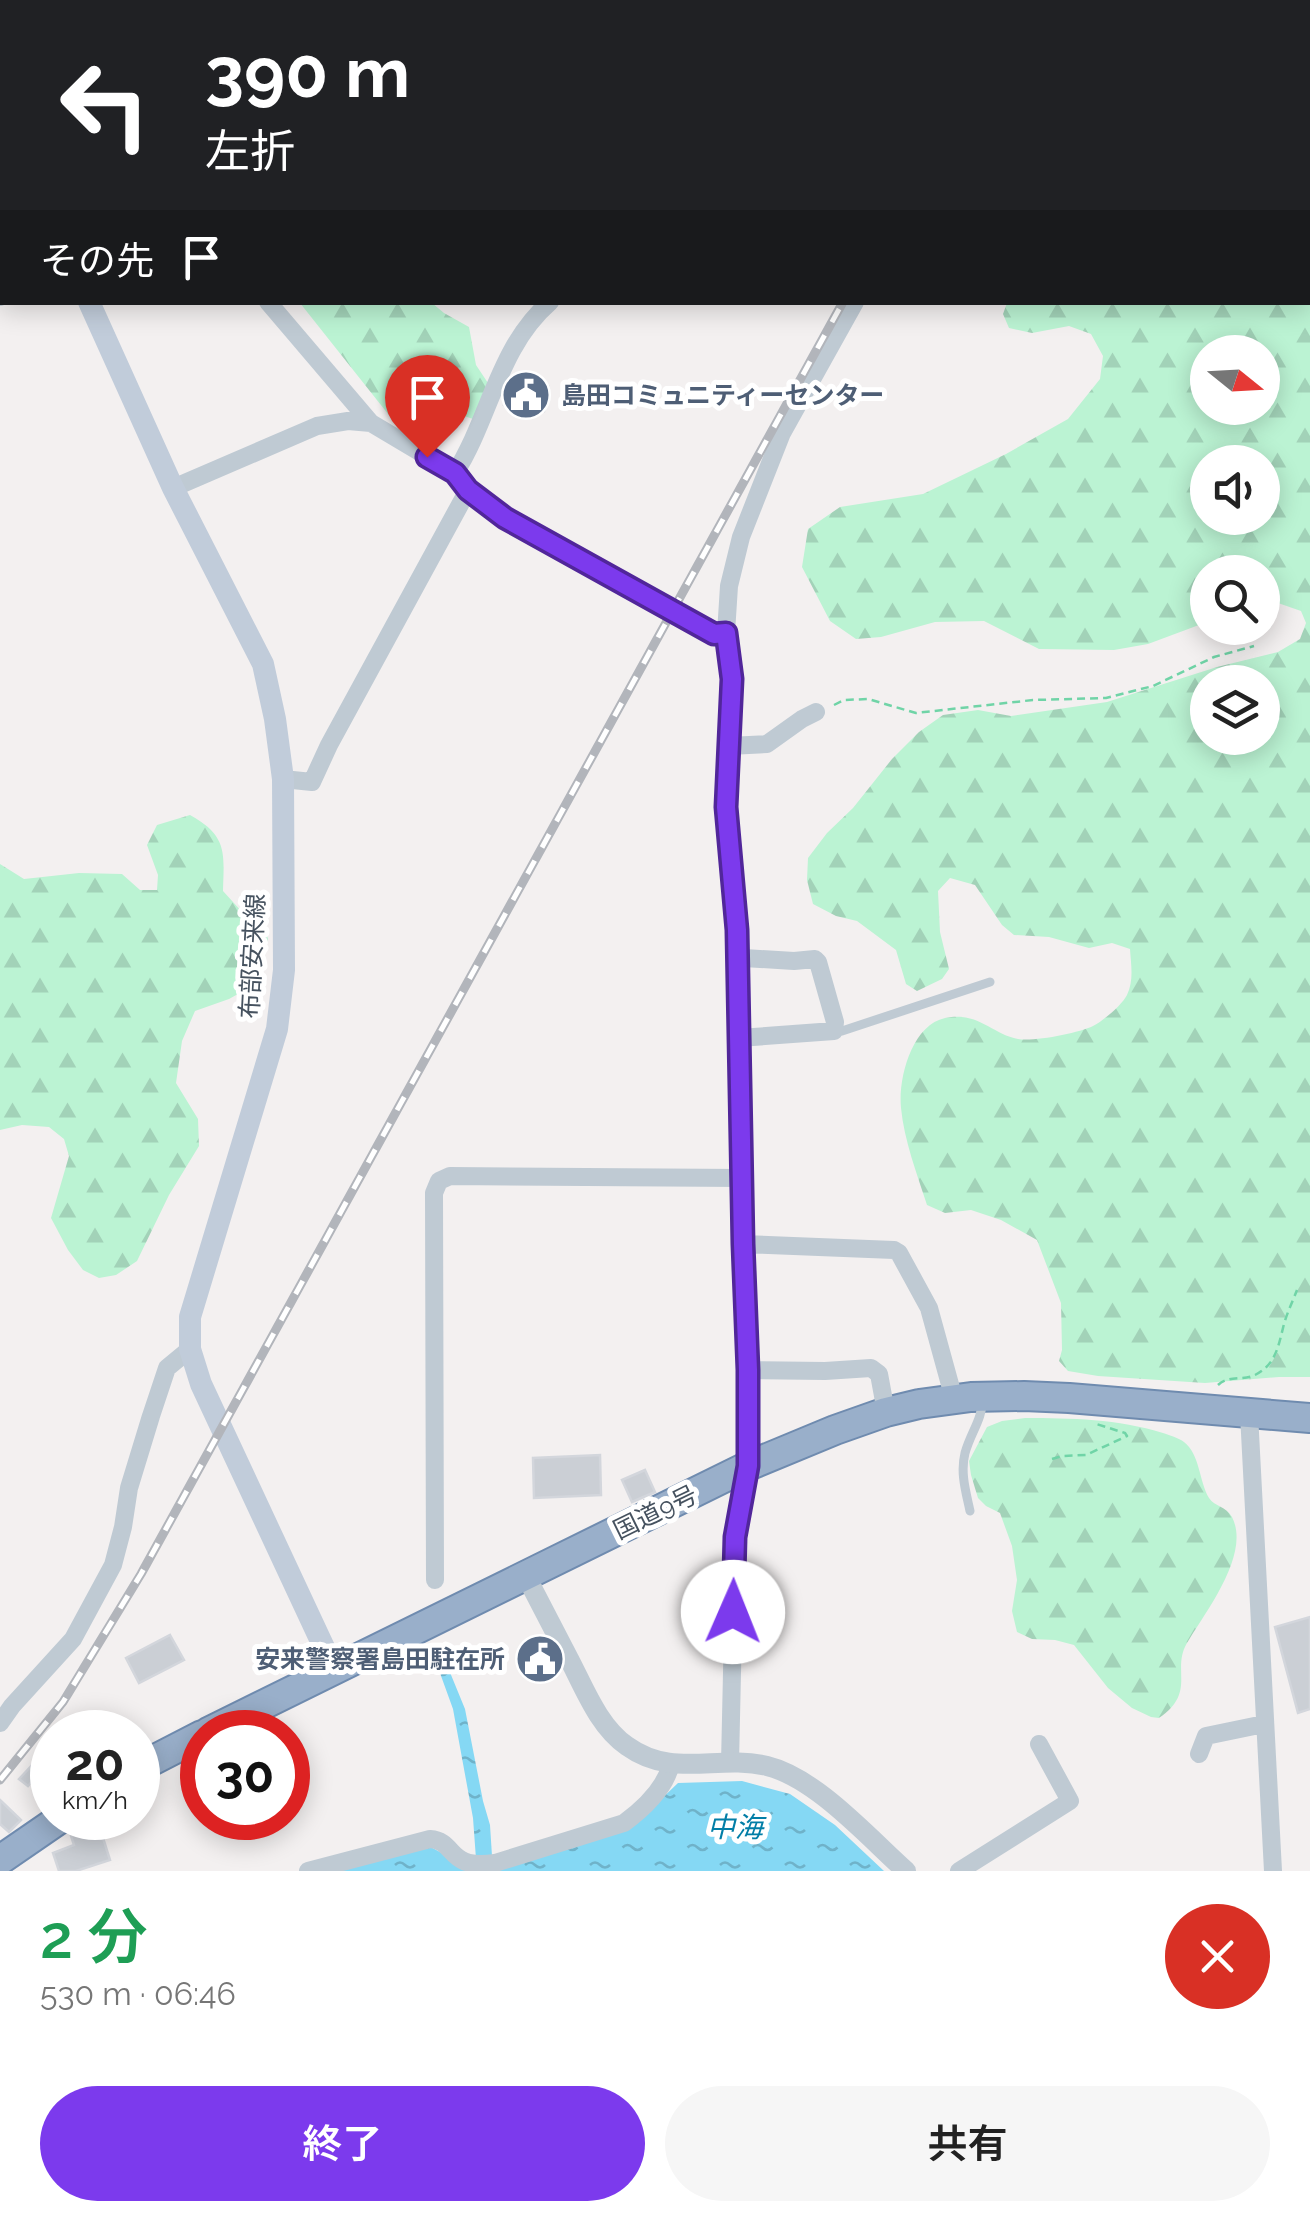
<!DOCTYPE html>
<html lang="ja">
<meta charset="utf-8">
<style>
:root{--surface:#fff;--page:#f6f6f6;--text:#222;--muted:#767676;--accent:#7c3aed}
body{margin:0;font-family:Raleway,"Noto Sans JP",sans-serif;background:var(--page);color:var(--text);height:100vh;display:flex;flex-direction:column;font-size:38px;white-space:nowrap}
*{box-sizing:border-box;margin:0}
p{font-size:32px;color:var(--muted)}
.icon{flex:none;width:55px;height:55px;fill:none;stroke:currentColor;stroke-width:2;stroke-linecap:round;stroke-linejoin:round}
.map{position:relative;height:1871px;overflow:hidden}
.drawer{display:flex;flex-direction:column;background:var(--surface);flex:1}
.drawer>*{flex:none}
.hud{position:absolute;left:0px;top:0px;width:1310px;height:305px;box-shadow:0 5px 25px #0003;background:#202124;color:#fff;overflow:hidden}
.needle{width:65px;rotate:108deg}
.buttons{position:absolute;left:1190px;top:335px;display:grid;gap:20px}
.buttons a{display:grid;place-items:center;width:90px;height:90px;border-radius:50%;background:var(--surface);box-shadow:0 5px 25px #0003;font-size:50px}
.speed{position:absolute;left:30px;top:1710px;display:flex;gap:20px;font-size:50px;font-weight:700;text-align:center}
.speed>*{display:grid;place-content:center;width:130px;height:130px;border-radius:50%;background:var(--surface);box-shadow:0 5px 25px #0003;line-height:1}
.speed small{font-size:25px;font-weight:400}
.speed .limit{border:15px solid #d22;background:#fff;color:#111}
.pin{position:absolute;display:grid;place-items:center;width:85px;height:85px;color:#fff;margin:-102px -42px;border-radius:50% 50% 50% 0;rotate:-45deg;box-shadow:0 0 10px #0007}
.pin .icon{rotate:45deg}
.me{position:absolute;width:110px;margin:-55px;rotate:1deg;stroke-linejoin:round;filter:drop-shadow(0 0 8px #0008)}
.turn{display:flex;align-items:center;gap:35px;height:210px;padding:0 40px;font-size:45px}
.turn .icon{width:130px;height:130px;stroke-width:2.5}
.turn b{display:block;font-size:70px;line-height:85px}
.then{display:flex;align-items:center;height:95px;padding:0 40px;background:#0003;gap:20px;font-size:38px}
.round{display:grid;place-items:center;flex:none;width:105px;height:105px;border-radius:52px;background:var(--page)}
.head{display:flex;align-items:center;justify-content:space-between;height:170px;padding:0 40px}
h1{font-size:60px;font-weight:600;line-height:75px;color:#1e9e55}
.primary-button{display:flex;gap:20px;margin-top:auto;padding:20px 40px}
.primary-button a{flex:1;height:115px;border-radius:60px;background:var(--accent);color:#fff;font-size:40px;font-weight:600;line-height:115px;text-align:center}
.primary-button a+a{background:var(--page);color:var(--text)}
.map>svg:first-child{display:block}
</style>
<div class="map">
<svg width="1310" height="1871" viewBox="0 0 1310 1871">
<defs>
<pattern id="forest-firs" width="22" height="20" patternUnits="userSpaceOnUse" patternTransform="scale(2.5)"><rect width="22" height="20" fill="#bbf3d3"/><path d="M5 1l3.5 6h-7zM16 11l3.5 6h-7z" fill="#a2d2b8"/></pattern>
<pattern id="water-ripples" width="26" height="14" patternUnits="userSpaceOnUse" patternTransform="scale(2.5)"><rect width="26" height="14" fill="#85d8f4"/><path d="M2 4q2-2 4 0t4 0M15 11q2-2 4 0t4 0" fill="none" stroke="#6fb2c9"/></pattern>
</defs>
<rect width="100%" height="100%" fill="#f3f0f0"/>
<!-- forest -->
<path fill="url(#forest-firs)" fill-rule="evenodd" d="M1189,0h121v1377h-31l-74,6 -107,-7 -30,-5 -9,-10 3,-11 -1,-47 -24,-63 -36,-20 -30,-10 -26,3 -18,-8c-10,-31 -23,-65 -26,-97 -3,-30 11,-83 44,-90 33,-7 47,16 73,21 15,3 61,-6 75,-13 10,-5 29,-21 34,-31 7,-15 4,-30 3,-46l-18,-6 -23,5 -40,-11 -35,-2 -12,-10 -27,-40 -25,-7 -12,13 2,41 9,37 -7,10 -25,12 -11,-7 -10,-34 -39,-29 -21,-5 -23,-12 -6,-24 1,-22 19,-25 26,-25 39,-49 27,-27 24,-17 35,-5 33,6 96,-14 110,-35 61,-15 22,-13 6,-16 -5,-12 -23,-8 -15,4 -1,-35h-54l-1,50 -59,22 -34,6 -75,-1 -55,-28 -49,1 -54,15 -25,2 -26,-18 -28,-54 6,-38 32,-22 83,-13 83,-40 62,-35 32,-40 3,-23 -12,-22 -22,-8 -37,7 -23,-5 -6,-14 4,-11 301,-1v-300h-118zM1208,352h54v56h-54zM1208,462h54v56h-54zM1208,682h54v56h-54z
M300,303h132l12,10 25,14 7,38 12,18 -12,37 -12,-4 -4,3 -17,-17 -13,-1 -5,18h-33z
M190,815c38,21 34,38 33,76l20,22 20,11 5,15 -12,45 -27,15 -34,12 -13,30 -6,42 22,36 1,27 -30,49 -32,66 -21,14 -17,3 -16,-8 -15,-20 -17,-32 18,-62 -5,-17 -15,-12 -27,-2 -22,5v-266l24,15 55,-6 43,1 18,16h17l1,-15 -11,-30 10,-20z
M1025,1418c46,0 93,1 138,15 6,2 16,5 21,9 16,12 15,39 25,56 6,9 17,8 23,19 19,37 -26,94 -45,126 -16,27 10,49 -28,75l-8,-1 -19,-9 -24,-20 -34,-43 -19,-5 -23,-1 -15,-7 -5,-21 5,-31 -5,-34 -12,-33 -14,-7 -8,-8 -7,-23 -2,-14 18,-34 15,-6z"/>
<!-- water -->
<path fill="url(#water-ripples)" d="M440,1648l25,61 18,92 7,24 2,31 -16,3 -3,-41 -20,-109 -21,-58z
M742,1781l48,13 45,31 49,46h-405l27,-5 124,-37 48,-46z
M427,1845l48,26h-145z"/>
<!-- building -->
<path fill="#cbcfd5" stroke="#d3d6dc" stroke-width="2.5" d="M508,379l40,7 -4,25 -40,-6z
M600,1455l1,40 -67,3 -1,-40z
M645,1470l10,22 -23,10 -10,-22z
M1310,1617v92l-12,4 -23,-86z
M170,1635l14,25 -45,23 -13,-25z
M51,1745l1,2v22l-2,3 2,5 -8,10 -10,-8 -6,7 -9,-7z
M0,1800l21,20 -12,12 -9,-8z
M98,1822l12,38 -34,11h-17l-6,-18 21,-8 -3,-9 13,-5 -2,-4z"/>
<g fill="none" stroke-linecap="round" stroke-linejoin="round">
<!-- trunk casing -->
<g stroke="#6f8baf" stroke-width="32">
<path id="trunk" d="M208,1732l540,-266 87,-36 51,-18 33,-8 52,-7 53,-1 45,2 241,20
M138,1768l64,-33
M0,1860l61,-42"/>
</g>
<!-- motorway casing -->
<g stroke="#6f8baf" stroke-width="35">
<path id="motorway" d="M404,2l4,-2
M0,207l2,-2"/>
</g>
<!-- path -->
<path stroke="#70d4a7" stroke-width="2.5" stroke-dasharray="8 5" stroke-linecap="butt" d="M834,705l10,-5 24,-1 48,14 117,-13 73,-2 47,-12 61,-29 40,-11
M1218,1385c10,-10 24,-4 37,-10 20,-10 23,-27 28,-47 3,-13 9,-25 14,-38
M1052,1459l10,-3 24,-1 41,-19 -2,-3 -32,-10"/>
<!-- service -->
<path stroke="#bfcad3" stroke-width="9" d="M842,1031l148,-49
M970,1511c-4,-19 -10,-38 -5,-58 6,-21 17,-33 18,-55"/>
<!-- minor -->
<path stroke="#bfcad3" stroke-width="18" d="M211,2l8,-2
M805,2l2,-2
M1041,2l2,-2
M0,92l2,-1
M0,297l2,-1
M268,302l103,121 84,50 13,17 37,27 208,117 13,-1 6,46 -6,128 11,123 6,314 5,126v96l-13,71 -5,226
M455,473c35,-55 43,-126 95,-171
M173,488l144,-62 31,-5 23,2
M726,633l3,-47 12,-49 41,-104 73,-131
M729,746l38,-2 35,-25 14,-7
M283,779l29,3 17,-37 139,-255
M739,1038l95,-7 1,-9 -17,-60 -3,-3 -21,2 -50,-3
M743,1244l151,6 5,3 30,55 25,91
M748,1370l77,1 46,-3 8,6 7,38
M1249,1414l24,457
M435,1580l-1,-387 5,-12 11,-5 292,2
M0,1723l12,-17 61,-67 40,-74 10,-38 6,-39 22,-72 16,-48 23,-19
M1199,1754l7,-18 58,-12
M308,1871l122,-32c27,2 16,31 65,24l129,-40c19,-14 41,-34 47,-59
M959,1871l111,-70 -31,-57"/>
<!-- tertiary -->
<path stroke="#bfcad3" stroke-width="20" d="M526,1576c14,27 28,54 42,81 16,30 30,69 59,89 46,33 90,8 140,20 49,12 101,71 139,105"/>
<!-- secondary -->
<path stroke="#c1ccda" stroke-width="22" d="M6,0v2
M494,2l3,-2
M89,302l84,186 90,176 12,55 8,60 1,191 -7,59 -87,288v32l11,35 133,285"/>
<!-- trunk -->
<use href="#trunk" stroke="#99afca" stroke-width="28"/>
<!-- motorway -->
<use href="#motorway" stroke="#84a0c3" stroke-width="30"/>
<!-- rail casing -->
<g stroke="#b2b5bb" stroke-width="9">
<path id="rail" d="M1010,2l1,-2
M0,1780l63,-78 78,-128 702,-1272"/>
</g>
<!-- rail -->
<use href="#rail" stroke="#fff" stroke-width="5" stroke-dasharray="15" stroke-linecap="butt"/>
</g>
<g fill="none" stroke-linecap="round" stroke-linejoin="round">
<!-- route casing -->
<g stroke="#51269a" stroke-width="25">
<path id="route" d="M427,457l28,16 13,17 37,28 209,116 12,-1 6,46 -6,128 11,123 6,314 5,126v96l-13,71 -2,75"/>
</g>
<!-- route -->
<use href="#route" stroke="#7c3aed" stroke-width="18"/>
</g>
<!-- icons -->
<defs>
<g id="civic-disc" transform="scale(2.5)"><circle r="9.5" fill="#5c6f8a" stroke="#fff"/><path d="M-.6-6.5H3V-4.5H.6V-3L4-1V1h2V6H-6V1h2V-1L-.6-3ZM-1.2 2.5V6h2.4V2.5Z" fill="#fff"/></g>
</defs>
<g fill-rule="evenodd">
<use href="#civic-disc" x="526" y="395"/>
<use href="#civic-disc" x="540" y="1659"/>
</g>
<g text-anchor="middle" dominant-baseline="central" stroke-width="10" stroke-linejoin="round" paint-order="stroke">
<!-- service labels -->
<g font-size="25" font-weight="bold" fill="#4e5e75" stroke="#fff" text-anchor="start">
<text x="561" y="395">島田コミュニティーセンター</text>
<text x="505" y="1659" text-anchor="end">安来警察署島田駐在所</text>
</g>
<!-- street labels -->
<g font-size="25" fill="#46525f" stroke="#fff">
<text transform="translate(252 956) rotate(-87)">布部安来線</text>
<text transform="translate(655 1512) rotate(-26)">国道9号</text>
</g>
<!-- water labels -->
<g font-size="28" font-style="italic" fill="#027ea7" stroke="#fff">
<text x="735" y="1827">中海</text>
</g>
</g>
</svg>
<div class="buttons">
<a><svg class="needle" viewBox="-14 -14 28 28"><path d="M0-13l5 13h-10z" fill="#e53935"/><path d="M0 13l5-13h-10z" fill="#767676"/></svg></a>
<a><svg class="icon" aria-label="sound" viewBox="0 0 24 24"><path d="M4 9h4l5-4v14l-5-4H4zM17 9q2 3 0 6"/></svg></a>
<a><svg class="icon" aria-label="search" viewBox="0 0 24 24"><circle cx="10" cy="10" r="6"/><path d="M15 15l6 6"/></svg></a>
<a><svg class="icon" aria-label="layers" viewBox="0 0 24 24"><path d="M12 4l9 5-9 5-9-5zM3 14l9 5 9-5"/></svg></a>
</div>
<div class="speed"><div>20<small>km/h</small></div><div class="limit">30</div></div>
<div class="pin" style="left:427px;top:457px;background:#d93025"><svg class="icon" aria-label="arrive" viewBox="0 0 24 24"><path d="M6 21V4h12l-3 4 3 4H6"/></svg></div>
<svg class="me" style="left:733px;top:1612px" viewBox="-20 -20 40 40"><circle r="19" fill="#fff"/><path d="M0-13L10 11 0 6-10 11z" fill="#7c3aed"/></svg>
<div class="hud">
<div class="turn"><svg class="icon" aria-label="left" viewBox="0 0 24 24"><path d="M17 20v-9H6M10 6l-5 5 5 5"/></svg><div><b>390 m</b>左折</div></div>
<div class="then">その先<svg class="icon" aria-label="arrive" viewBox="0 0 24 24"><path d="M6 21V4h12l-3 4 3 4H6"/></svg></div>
</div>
</div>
<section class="drawer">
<div class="head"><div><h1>2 分</h1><p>530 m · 06:46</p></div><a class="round" style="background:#d93025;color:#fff"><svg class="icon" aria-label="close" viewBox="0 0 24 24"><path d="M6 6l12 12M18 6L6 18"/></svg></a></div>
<div class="primary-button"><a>終了</a><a>共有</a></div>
</section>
